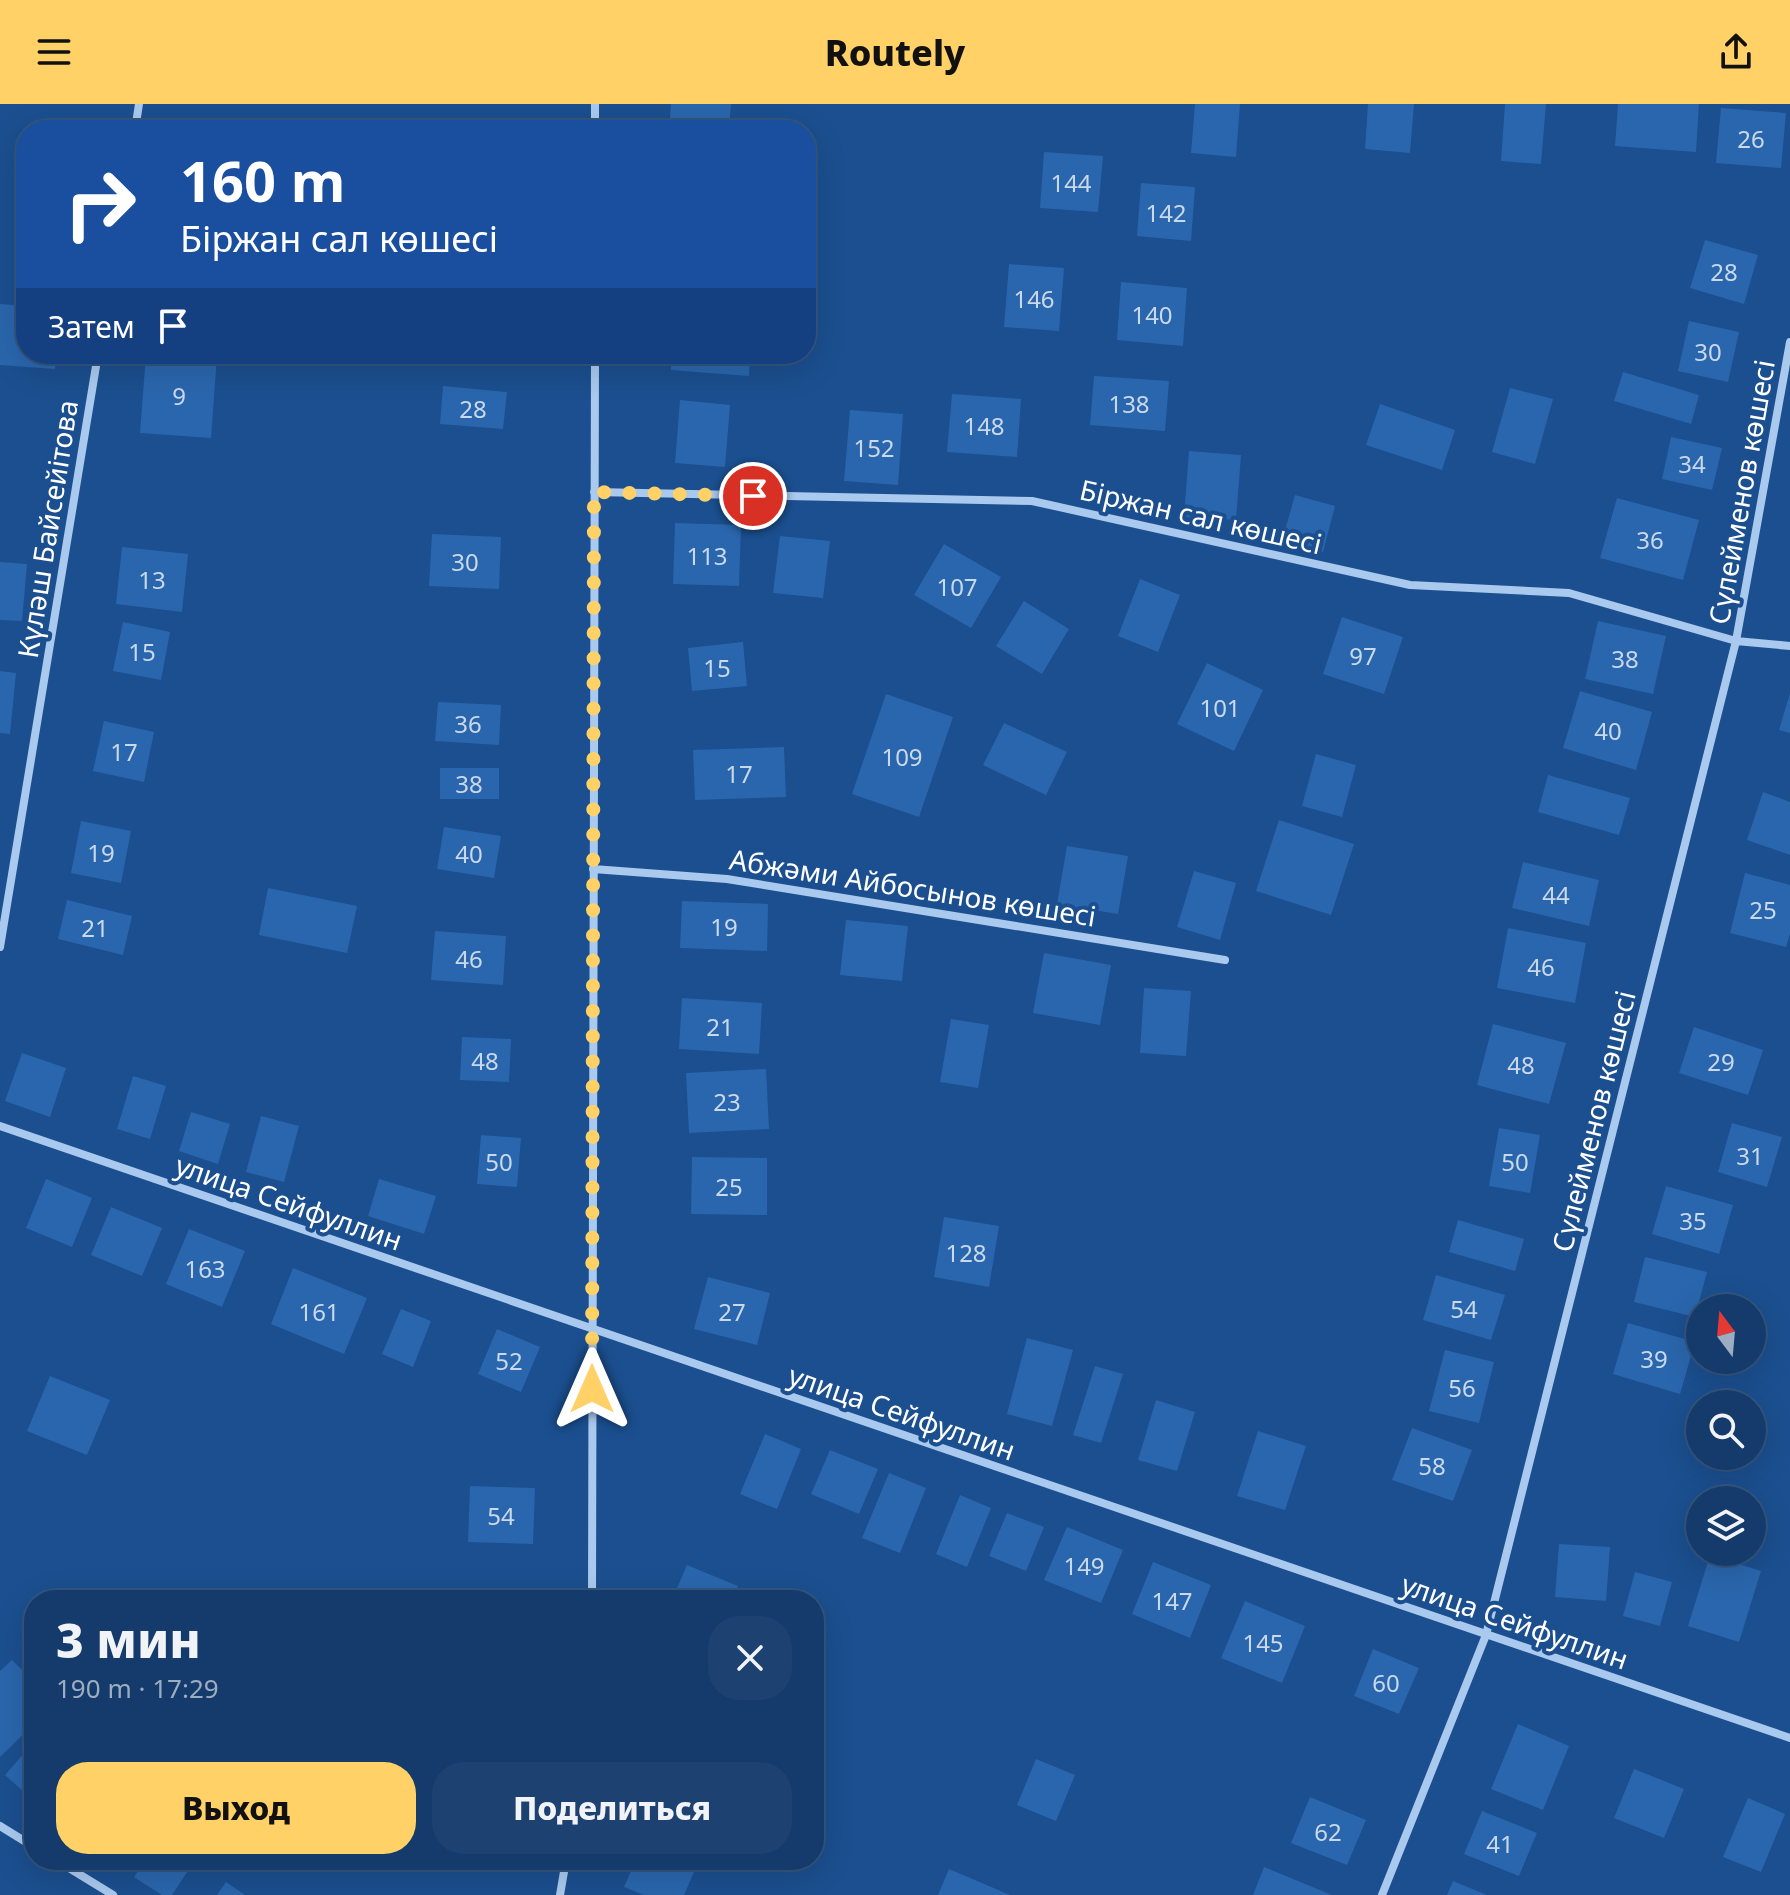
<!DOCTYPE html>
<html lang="ru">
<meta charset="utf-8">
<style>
:root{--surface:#143b6b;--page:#1d4271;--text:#f1f3f6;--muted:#9dadc1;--line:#33557e;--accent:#ffd166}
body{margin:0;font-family:"Noto Sans",sans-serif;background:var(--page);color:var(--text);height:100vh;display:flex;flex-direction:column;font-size:30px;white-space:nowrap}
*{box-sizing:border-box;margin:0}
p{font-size:26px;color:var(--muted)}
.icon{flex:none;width:44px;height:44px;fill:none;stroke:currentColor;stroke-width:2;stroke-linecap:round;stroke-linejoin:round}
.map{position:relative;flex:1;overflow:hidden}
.sheet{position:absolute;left:24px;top:1486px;width:800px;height:280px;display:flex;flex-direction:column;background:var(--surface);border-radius:32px;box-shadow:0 8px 32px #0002,0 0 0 2px var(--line)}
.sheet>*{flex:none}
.hud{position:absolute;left:16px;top:16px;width:800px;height:244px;border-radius:32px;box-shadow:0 8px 32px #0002,0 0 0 2px var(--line);background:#1a4fa0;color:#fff;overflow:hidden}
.needle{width:52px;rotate:344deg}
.controls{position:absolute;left:1686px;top:1190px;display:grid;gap:16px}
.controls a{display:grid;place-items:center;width:80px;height:80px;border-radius:50%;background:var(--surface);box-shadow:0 8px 32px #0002,0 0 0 2px var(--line);font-size:40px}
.pin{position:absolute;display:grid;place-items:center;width:68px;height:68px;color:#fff;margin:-34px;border:4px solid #fff;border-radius:50%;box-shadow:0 2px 8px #0007}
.me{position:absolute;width:88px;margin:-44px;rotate:0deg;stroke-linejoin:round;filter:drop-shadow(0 0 6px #0008)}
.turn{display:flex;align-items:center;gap:28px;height:168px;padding:0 32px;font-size:36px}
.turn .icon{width:104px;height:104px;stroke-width:2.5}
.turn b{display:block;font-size:56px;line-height:68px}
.then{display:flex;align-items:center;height:76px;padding:0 32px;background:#0003;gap:16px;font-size:30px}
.round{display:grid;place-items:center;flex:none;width:84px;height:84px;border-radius:32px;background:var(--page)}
.head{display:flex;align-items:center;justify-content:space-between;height:136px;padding:0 32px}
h1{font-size:48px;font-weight:800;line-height:60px}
.cta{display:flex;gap:16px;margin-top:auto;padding:16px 32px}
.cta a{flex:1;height:92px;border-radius:32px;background:var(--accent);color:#111;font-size:32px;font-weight:800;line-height:92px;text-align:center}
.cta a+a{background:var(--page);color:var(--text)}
header{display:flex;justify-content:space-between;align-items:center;height:104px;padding:0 32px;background:var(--accent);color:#111;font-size:36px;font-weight:800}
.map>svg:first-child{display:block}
</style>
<header><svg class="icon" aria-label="menu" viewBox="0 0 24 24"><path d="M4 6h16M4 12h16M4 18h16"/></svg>Routely<svg class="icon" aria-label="share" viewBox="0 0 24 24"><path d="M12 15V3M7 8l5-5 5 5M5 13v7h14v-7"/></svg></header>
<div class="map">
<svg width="1790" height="1791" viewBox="0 0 1790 1791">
<rect width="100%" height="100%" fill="#1b4f8f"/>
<!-- building -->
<path fill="#2a66ad" d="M671,0h60l-2,26h-60z
M1195,0h45l-4,53 -45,-4z
M1368,0h46l-4,49 -45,-4z
M1505,0h41l-5,60 -40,-3z
M1618,0h81l-3,48 -81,-6z
M1721,4l65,5 -5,55 -65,-5z
M1044,48l59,4 -5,56 -58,-4z
M1141,79l54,4 -4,54 -54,-5z
M1705,136l53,15 -14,49 -54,-16z
M1009,160l55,4 -5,63 -55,-4z
M1121,178l66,6 -4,58 -66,-6z
M0,200l26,2v48h30l-1,15 -55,-4z
M1689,217l50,11 -11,50 -50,-11z
M146,250l71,2 -6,82 -71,-5z
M672,250h78l-1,22 -78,-6z
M1623,268l76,23 -8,29 -77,-23z
M1094,272l75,5 -4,50 -75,-6z
M443,282l64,6 -4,37 -63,-5z
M1510,284l43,11 -18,65 -43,-12z
M952,290l69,5 -4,58 -70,-5z
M680,296l50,5 -5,62 -50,-4z
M1380,300l75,26 -13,40 -76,-25z
M850,306l53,4 -5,71 -54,-4z
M1671,333l51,11 -10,42 -50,-11z
M1189,347l52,4 -5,65 -52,-3z
M1295,391l40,11 -12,46 -41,-11z
M1617,394l82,22 -16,60 -83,-22z
M675,419l66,2 -2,61 -66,-2z
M432,430l69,3 -2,52 -70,-3z
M780,432l50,5 -7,57 -50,-5z
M944,440l57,33 -30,51 -57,-33z
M122,443l66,7 -6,58 -66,-8z
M0,458l27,2 -5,57 -22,-1z
M1140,475l40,16 -22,57 -40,-16z
M1024,497l45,28 -27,45 -46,-28z
M1342,513l61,20 -19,57 -61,-20z
M1598,517l68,15 -13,58 -68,-15z
M123,518l47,10 -9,48 -48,-9z
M743,538l4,44 -55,5 -4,-43z
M1207,559l56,27 -29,61 -57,-27z
M0,567l16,2 -6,61 -10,-1z
M1580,587l72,21 -16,58 -73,-22z
M1790,589v40l-11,-3z
M886,590l67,23 -34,100 -67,-23z
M438,598l63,3 -2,40 -64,-4z
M104,617l50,11 -10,50 -51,-11z
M1004,619l63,29 -21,43 -63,-30z
M784,643l2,50 -91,3 -2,-50z
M1316,650l40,11 -14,52 -40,-11z
M440,664h59v31h-59z
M1548,671l82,23 -11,37 -81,-23z
M1763,688l27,10v53l-43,-15z
M1279,716l75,24 -23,71 -75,-24z
M81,717l50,10 -10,52 -50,-10z
M444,723l57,9 -7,42 -57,-9z
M1067,742l61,10 -10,58 -61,-10z
M1523,758l76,18 -10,46 -77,-18z
M1194,767l42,12 -16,57 -43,-13z
M1745,769l45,12v48l-4,14 -56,-14z
M268,784l89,18 -10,47 -88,-18z
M67,796l65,16 -9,39 -65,-16z
M682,797l86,3 -1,47 -87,-3z
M846,816l62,6 -6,55 -62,-6z
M1508,824l78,15 -11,60 -78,-15z
M435,827l71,5 -3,49 -72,-5z
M1044,849l67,12 -11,60 -67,-12z
M1144,884l47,3 -5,65 -46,-3z
M682,894l80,5 -3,51 -80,-5z
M951,915l38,6 -11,63 -38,-6z
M1493,920l73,19 -17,61 -72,-19z
M1694,923l69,23 -15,45 -69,-22z
M462,933l49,2 -2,43 -49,-2z
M22,949l44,15 -16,49 -45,-16z
M766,965l3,60 -80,4 -3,-60z
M133,972l33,10 -16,53 -33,-10z
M191,1008l39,12 -12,40 -39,-13z
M261,1012l38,10 -15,56 -38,-10z
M1732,1019l50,14 -15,50 -49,-15z
M1499,1024l41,7 -10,58 -41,-7z
M481,1031l40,3 -4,49 -40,-3z
M692,1053l75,1v57l-76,-1z
M46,1075l46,19 -20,49 -46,-19z
M379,1075l57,17 -12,38 -56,-18z
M1666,1082l67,19 -14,49 -67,-20z
M111,1103l51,21 -20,48 -51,-21z
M944,1113l55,9 -10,61 -55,-10z
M1458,1116l66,19 -9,32 -66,-19z
M189,1125l56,22 -23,56 -56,-23z
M1645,1153l62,15 -12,45 -61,-15z
M293,1164l74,30 -23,56 -73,-30z
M1436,1171l69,20 -14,45 -68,-20z
M708,1173l62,16 -13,52 -63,-16z
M401,1205l30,12 -18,46 -31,-13z
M1628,1219l67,19 -15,52 -67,-20z
M497,1225l43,18 -19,45 -43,-18z
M1027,1234l46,12 -21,76 -45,-12z
M1445,1246l49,12 -15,61 -50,-12z
M1095,1262l28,8 -22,69 -28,-8z
M50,1272l60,24 -23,55 -60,-24z
M1156,1296l39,12 -18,59 -39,-11z
M1412,1324l60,22 -19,51 -61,-21z
M1258,1327l48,15 -21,64 -48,-14z
M765,1330l36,15 -24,60 -37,-15z
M830,1346l48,19 -19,45 -48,-20z
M889,1369l37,15 -26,65 -38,-15z
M470,1382l65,2 -2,56 -65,-2z
M960,1391l31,13 -24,59 -31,-13z
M1007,1409l37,14 -18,44 -37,-15z
M1067,1423l56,23 -22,53 -57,-23z
M1559,1440l51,3 -4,54 -51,-4z
M1710,1451l51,16 -22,71 -51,-16z
M1153,1458l58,23 -21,53 -58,-24z
M687,1461l51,21 -5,14h-61z
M1635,1468l37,10 -12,44 -37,-10z
M1245,1497l60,25 -23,57 -61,-25z
M1373,1545l46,19 -20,46 -45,-18z
M12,1556l22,22v42l-34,33v-86z
M1518,1620l51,22 -26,64 -52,-21z
M34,1638v59l-29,-26z
M1036,1655l39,16 -19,46 -39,-16z
M1634,1665l50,20 -20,49 -50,-20z
M1310,1693l56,23 -19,45 -56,-22z
M1748,1694l37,16 -24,58 -38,-15z
M1482,1707l55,22 -18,43 -55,-22z
M146,1756h49l-23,35h-10l-28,-18z
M636,1756h29l29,12 -10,23h-40l-20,-8z
M1264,1763l68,28h-79z
M949,1765l61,26h-72z
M1453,1777l34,14h-40z
M226,1778l19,13h-28z"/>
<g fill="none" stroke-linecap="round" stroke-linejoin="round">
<!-- minor -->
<path stroke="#a9c9ee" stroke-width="8" d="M135,26l4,-26
M595,26v-26
M594,388l438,9 378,84 159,8 167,48 54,5
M593,765l134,10 498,81
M0,843l98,-593
M0,1022l1790,612
M592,1496l3,-1246
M0,1722l34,21
M56,1756l57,35
M560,1791l6,-35
M1382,1791l104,-260 250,-994 54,-299"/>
</g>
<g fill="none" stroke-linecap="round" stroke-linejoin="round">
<!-- route -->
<path stroke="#ffd166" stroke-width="14" stroke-dasharray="0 25.2" d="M592,1285l2,-897 159,4"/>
</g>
<g text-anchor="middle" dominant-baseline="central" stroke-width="8" stroke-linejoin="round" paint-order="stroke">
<!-- number labels -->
<g font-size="24" fill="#cad9ea">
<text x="1751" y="34">26</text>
<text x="1071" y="78">144</text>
<text x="1166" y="108">142</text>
<text x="1724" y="167">28</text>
<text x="1034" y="194">146</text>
<text x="1152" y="210">140</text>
<text x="1708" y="247">30</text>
<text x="179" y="291">9</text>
<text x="1129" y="299">138</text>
<text x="473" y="304">28</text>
<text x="984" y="321">148</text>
<text x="874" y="343">152</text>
<text x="1692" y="359">34</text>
<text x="1650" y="435">36</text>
<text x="707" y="451">113</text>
<text x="465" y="457">30</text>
<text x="152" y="475">13</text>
<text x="957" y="482">107</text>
<text x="142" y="547">15</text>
<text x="1363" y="551">97</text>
<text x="1625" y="554">38</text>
<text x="717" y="563">15</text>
<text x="1220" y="603">101</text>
<text x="468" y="619">36</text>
<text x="1608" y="626">40</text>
<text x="124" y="647">17</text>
<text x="902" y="652">109</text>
<text x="739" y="669">17</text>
<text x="469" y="679">38</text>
<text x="101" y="748">19</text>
<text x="469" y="749">40</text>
<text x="1556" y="790">44</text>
<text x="1763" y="805">25</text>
<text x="724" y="822">19</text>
<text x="95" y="823">21</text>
<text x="469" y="854">46</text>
<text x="1541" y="862">46</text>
<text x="720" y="922">21</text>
<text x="485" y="956">48</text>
<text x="1721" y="957">29</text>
<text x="1521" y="960">48</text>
<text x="727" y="997">23</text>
<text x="1750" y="1051">31</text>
<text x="499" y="1057">50</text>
<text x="1515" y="1057">50</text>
<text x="729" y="1082">25</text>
<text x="1693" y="1116">35</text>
<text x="966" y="1148">128</text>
<text x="205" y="1164">163</text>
<text x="1464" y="1204">54</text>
<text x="319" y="1207">161</text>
<text x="732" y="1207">27</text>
<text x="1654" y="1254">39</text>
<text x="509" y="1256">52</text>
<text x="1462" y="1283">56</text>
<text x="1432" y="1361">58</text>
<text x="501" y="1411">54</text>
<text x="1084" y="1461">149</text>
<text x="1172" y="1496">147</text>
<text x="1263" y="1538">145</text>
<text x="1386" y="1578">60</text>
<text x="1328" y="1727">62</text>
<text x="1500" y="1739">41</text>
</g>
<!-- street labels -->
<g font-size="28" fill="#fff" stroke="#1b4f8f">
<text transform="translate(1741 388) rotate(-80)">Сүлейменов көшесі</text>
<text transform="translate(1201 412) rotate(13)">Біржан сал көшесі</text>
<text transform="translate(47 425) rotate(-81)">Күләш Байсейітова</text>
<text transform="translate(913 783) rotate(9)">Абжәми Айбосынов көшесі</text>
<text transform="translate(1593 1017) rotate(-76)">Сүлейменов көшесі</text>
<text transform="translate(289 1098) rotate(19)">улица Сейфуллин</text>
<text transform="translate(902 1308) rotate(19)">улица Сейфуллин</text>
<text transform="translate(1515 1517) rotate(19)">улица Сейфуллин</text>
</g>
</g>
</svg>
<div class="controls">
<a><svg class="needle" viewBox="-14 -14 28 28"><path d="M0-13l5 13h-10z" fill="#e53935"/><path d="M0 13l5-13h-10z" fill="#9dadc1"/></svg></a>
<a><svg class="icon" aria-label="search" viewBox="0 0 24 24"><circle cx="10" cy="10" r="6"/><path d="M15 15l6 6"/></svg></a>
<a><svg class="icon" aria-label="layers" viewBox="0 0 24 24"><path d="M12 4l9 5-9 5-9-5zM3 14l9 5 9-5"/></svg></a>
</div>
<div class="pin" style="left:753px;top:392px;background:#d93025"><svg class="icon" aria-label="arrive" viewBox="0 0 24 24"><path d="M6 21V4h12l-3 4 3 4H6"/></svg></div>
<svg class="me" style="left:592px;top:1285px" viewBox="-20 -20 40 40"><path d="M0-17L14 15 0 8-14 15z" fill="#ffd166" stroke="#fff" stroke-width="4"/></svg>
<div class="hud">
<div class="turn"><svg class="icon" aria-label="right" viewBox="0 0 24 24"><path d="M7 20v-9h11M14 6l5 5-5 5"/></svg><div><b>160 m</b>Біржан сал көшесі</div></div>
<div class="then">Затем<svg class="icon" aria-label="arrive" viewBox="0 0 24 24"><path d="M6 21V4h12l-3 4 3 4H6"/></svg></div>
</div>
<section class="sheet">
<div class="head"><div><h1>3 мин</h1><p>190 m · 17:29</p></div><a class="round"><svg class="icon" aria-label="close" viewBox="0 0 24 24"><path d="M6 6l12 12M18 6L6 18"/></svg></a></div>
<div class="cta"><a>Выход</a><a>Поделиться</a></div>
</section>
</div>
